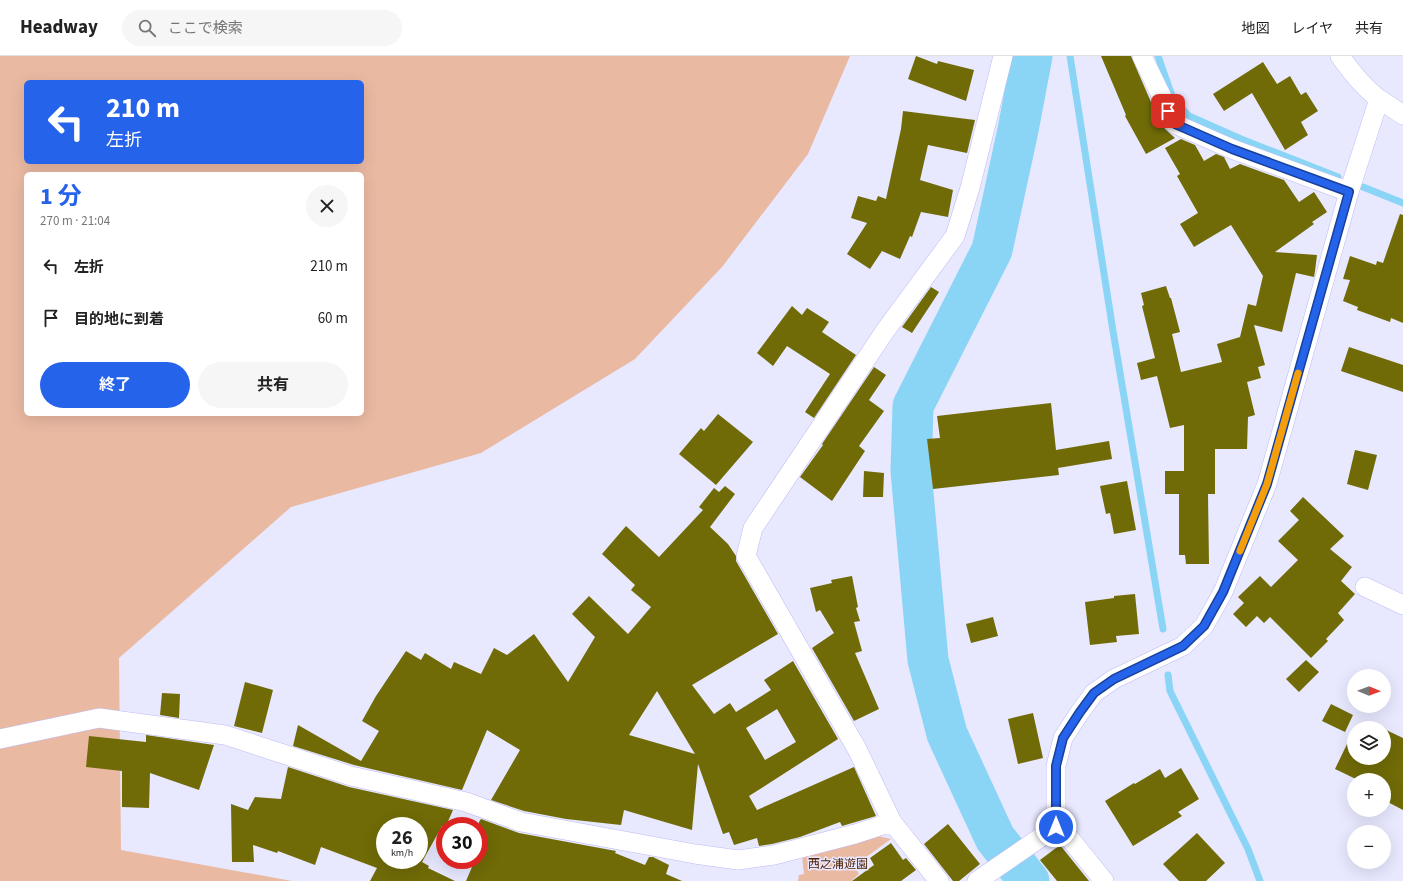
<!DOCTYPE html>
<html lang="ja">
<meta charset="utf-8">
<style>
:root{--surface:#fff;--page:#f6f6f6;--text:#222;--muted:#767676;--line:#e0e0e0;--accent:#2563eb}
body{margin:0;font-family:"Source Sans 3","Noto Sans JP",sans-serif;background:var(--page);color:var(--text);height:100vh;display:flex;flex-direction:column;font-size:15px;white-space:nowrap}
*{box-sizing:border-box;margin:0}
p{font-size:13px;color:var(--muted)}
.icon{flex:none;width:22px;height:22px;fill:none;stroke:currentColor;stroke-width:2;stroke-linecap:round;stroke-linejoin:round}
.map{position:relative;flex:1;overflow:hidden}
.sheet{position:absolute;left:24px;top:116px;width:340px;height:244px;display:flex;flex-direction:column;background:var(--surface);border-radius:6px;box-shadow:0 4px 16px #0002}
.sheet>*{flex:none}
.guide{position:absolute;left:24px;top:24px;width:340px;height:84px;border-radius:6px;box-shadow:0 4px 16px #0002;background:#2563eb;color:#fff;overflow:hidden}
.needle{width:26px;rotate:91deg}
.controls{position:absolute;left:1347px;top:613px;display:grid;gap:8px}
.controls a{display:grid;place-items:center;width:44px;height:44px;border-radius:50%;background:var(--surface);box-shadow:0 4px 16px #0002;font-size:20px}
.speed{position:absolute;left:376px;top:761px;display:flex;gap:8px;font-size:20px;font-weight:700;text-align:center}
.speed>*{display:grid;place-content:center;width:52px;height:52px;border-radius:50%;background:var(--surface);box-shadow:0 4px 16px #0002;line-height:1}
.speed small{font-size:10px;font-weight:400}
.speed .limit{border:6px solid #d22;background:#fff;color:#111}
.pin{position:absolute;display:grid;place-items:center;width:34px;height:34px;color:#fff;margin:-17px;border-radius:8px;box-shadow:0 2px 6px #0006}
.me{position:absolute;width:44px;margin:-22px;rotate:0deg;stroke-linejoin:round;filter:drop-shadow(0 0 3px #0008)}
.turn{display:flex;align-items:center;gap:14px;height:84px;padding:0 16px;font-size:18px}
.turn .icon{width:52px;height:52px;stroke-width:2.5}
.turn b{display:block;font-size:28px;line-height:34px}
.round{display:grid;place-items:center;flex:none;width:42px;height:42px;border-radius:21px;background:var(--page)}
.headline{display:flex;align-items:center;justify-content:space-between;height:68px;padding:0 16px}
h1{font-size:24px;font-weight:700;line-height:30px;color:var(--accent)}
.cta{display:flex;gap:8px;margin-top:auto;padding:8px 16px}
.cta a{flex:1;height:46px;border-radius:24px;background:var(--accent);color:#fff;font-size:16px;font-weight:700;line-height:46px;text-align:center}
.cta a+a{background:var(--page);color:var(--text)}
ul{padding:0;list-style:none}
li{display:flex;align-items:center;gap:12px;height:52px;padding:0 16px}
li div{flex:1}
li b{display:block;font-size:15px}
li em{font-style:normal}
header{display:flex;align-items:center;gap:24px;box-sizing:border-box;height:56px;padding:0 20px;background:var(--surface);border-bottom:1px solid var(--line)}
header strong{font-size:19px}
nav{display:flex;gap:22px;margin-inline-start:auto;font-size:14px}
.search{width:280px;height:36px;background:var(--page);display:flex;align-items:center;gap:10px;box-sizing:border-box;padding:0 14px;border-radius:22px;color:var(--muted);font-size:15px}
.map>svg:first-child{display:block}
</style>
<header>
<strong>Headway</strong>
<div class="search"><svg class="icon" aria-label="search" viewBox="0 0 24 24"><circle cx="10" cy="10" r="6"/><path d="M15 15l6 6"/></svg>ここで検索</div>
<nav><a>地図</a><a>レイヤ</a><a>共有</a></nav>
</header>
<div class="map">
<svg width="1403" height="825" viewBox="0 0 1403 825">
<rect width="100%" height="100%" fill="#e8e8ff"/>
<!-- green -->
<path fill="#eab9a2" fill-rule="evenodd" d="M0,0h850l-42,98 -86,113 -87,92 -154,94 -190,54 -172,151 2,192 171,31h-292zM26,26h336v80h-336zM26,118h336v240h-336z
M878,780l13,3 -37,27 5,8 -8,7h-53l1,-6 5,-1 -2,-18z"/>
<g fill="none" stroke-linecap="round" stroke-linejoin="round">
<!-- stream -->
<path stroke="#8ad5f5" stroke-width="7" d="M1070,0l43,275 50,298
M1158,0l14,40 9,12 8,8 52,23 97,38
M1363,131l40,16
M1168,619l2,16 78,158 12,32"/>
<!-- river -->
<path stroke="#8ad5f5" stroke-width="41" d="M1029,825l-34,-43 -48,-104 -19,-74 -17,-189 2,-65 79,-156 26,-120 14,-74"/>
</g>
<!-- building -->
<path fill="#706b07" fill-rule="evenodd" d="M916,0l21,8 1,-3 36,9 -8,31 -58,-22z
M1101,0h30l20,46 1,-1 13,28 10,9 -29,16 -21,-38 1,-1z
M1263,6l14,22 13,-8 11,19 5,-3 12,19 -17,11 7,13 -23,15 -33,-57 -28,18 -11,-17z
M903,55l72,9 -8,33 -39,-8 -8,35 33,10 -5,27 -27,-5 -9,25 -2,-1 -10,23 -18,-8 -12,18 -23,-15 20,-31 -16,-5 7,-22 18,5 2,-5 8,3 15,-70z
M1181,83l14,6 9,16 12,-7 8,3 6,12 10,-5 44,16 15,22 15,-10 13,20 -15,10 2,2 -39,28 42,3 -2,16 -1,6 -18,-4 -14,59 -28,-7 11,40 -7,2 3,11 -14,4 8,33 -7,2 -1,32h-32v45h-7l1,70h-23l-1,-9h-6v-61h-14v-23h19v-46l-14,3 -13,-52 -16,4 -4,-17 18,-5 -13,-52 2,-1 -3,-12 25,-7 4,12h1l9,34 -8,2 9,38 41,-10 -5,-18 23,-7 8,-33 8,2 7,-30 -32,-51 -37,22 -14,-23 18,-11 -21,-37 3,-2 -15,-26z
M1400,158l3,1v108l-12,-5 -1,4 -33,-12 1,-3 -15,-6 7,-21 -7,-1 7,-23 26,9 1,-4 6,2z
M931,231l8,5 -27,41 -10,-6z
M792,250l10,9 5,-7 22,14 -7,10 34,23 -42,63 -9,-6 25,-38 -43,-28 -14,20 -16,-13z
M1349,291l54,18v27l-62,-21z
M874,311l12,8 -17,25 15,11 -25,35 6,5 -33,50 -32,-24 23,-32 -1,-1z
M1051,347l5,47 53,-9 3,18 -54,9 1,7 -126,14 -6,-50 13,-1 -3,-22z
M718,358l35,28 -37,43 -37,-31 22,-26 3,3z
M1355,394l22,5 -9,35 -21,-6z
M864,415l20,2 -1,24h-20z
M1127,425l9,49 -22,4 -4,-21 -4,1 -6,-28z
M725,430l10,8 -25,33 18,17 8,12v5l42,73 -86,51 22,29 16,-11 6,9 35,-22 -7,-10 29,-19 45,78 -89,57 8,14 97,-43 22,49 -34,10 -2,-4 -40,15 -28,7 -13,2 -2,-8 -23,7 -5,-13 -6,2 -25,-70 -6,66 -68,-20 -3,15 -55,-6 -42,-8 -33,-11 29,-50 -33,-20 -25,60 -108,-25 -61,-19 5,-21 63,36 18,-30 -17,-10 14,-25 30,-45 15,9 4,-7 26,16 3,-7 27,12 13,-26 13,7 27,-21 34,48 27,-45 -23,-23 17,-18 39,38 23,-27 -20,-17 4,-5 -33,-31 24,-28 33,31 44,-47 -4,-3 15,-19 5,4zM657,635l38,63 -66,-19zM777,653l19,33 -31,18 -19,-32z
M1303,441l41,39 -14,13 22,18 -11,14 14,13 -17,19 6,7 -18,19 2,2 -17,17 -41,-41 -6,6 -7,-7 -11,11 -13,-13 11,-11 -6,-6 22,-21 11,11 27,-27 -20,-19 21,-21 -9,-9z
M852,520l6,31 -2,1 4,13 -6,1 8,29 -7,2 24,56 -25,12 -42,-73 22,-15 -14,-23 -4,2 -6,-24 22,-5 -1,-3z
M1135,538l4,40 -23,2 1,6 -27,3 -5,-43 29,-4v-2z
M993,561l5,19 -27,7 -5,-19z
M1306,604l13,12 -20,20 -13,-13z
M245,626l28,8 -11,43 -28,-7z
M162,637l18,1 -1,24 -19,-3z
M1331,648l22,11 -8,17 -23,-11z
M1033,657l10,45 -25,6 -10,-45z
M1384,673l19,9v72l-19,-10v-20h-26l-23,-11 13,-27 6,3v13h27l3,1z
M146,679l68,10 -15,45 -49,-17 -1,35 -27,-1v-36l-36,-4 3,-31 57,6z
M288,711l61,20 104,23 -7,16h-4l-20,36 7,4 -1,2 27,13h-85l7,-13 -56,-21 -6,18 -37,-14 -1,2 -24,-8 1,17h-22l-1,-58 17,6 7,-13 26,2zM385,770h34v34h-34z
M1181,712l18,31 -21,13 4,4 -49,30 -28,-45 29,-18 1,1 25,-15 5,9z
M481,763l38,14 97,18 -1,2 30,12 4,-8h4l16,8 -3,9 16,7h-216l9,-21h4v-38z
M948,768l32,40 -21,17h-6l-29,-37z
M1197,777l28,30 -19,18h-27l-16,-17z
M891,787l12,17 3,-2 10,12 -15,11h-49l22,-16 -4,-7z
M1060,789l29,36h-32l-17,-21z"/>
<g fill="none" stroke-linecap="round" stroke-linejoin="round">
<!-- street casing -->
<g stroke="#bebbf4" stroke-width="20">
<path id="street" d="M1142,0l33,68 57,25 117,43
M1340,0c12,17 23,31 39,43
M1365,531l38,18
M0,683l99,-21 126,17 126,41 115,26 55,20 174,32 43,6 36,-5 81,-21 37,-12
M1056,771l15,13 33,41
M939,825l-47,-59 -35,-73 -111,-193 7,-28 132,-197 70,-95 15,-48 33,-132
M977,825l79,-54v-61l7,-28 17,-26 14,-19 20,-14 69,-33 21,-20 19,-34 44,-108 82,-292 30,-93 24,16"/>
</g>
<!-- street -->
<use href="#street" stroke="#fff" stroke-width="19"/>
</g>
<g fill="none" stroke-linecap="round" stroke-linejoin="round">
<!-- route casing -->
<g stroke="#184099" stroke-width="10">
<path id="route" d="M1056,771v-61l7,-28 17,-26 14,-19 20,-14 69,-33 21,-20 19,-34 44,-108 82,-292 -117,-43 -57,-25 -7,-13"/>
</g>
<!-- route -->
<use href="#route" stroke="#2563eb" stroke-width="7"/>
<!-- slow -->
<path stroke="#f59e0b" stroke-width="7" d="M1240,495l27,-67 31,-111"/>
</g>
<g text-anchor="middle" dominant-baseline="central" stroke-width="3" stroke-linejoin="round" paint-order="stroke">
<!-- park labels -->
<g font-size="12" fill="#501f02" stroke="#e8e8ff">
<text x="838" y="808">西之浦遊園</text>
</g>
</g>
</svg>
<div class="controls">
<a><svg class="needle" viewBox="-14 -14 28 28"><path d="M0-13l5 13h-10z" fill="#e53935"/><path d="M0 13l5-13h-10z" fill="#767676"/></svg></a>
<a><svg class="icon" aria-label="layers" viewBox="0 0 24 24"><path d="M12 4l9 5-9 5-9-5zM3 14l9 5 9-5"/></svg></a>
<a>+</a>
<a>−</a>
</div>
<div class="speed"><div>26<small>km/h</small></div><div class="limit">30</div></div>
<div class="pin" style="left:1168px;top:55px;background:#d93025"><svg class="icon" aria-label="arrive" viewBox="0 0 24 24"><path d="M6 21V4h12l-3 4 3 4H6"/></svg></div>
<svg class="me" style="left:1056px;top:771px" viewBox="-20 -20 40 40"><circle r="17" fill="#2563eb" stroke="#fff" stroke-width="3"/><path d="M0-11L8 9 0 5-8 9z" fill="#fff"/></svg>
<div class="guide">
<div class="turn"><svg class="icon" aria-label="left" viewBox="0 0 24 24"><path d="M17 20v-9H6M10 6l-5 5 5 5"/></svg><div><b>210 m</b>左折</div></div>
</div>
<section class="sheet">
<div class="headline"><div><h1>1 分</h1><p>270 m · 21:04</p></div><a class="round"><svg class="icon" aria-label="close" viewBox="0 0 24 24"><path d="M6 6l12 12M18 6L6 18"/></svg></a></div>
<ul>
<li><svg class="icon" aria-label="left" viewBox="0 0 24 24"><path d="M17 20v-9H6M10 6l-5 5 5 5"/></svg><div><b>左折</b></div><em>210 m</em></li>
<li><svg class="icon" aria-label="arrive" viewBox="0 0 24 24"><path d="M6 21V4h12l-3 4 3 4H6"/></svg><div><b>目的地に到着</b></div><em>60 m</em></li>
</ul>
<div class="cta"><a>終了</a><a>共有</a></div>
</section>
</div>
